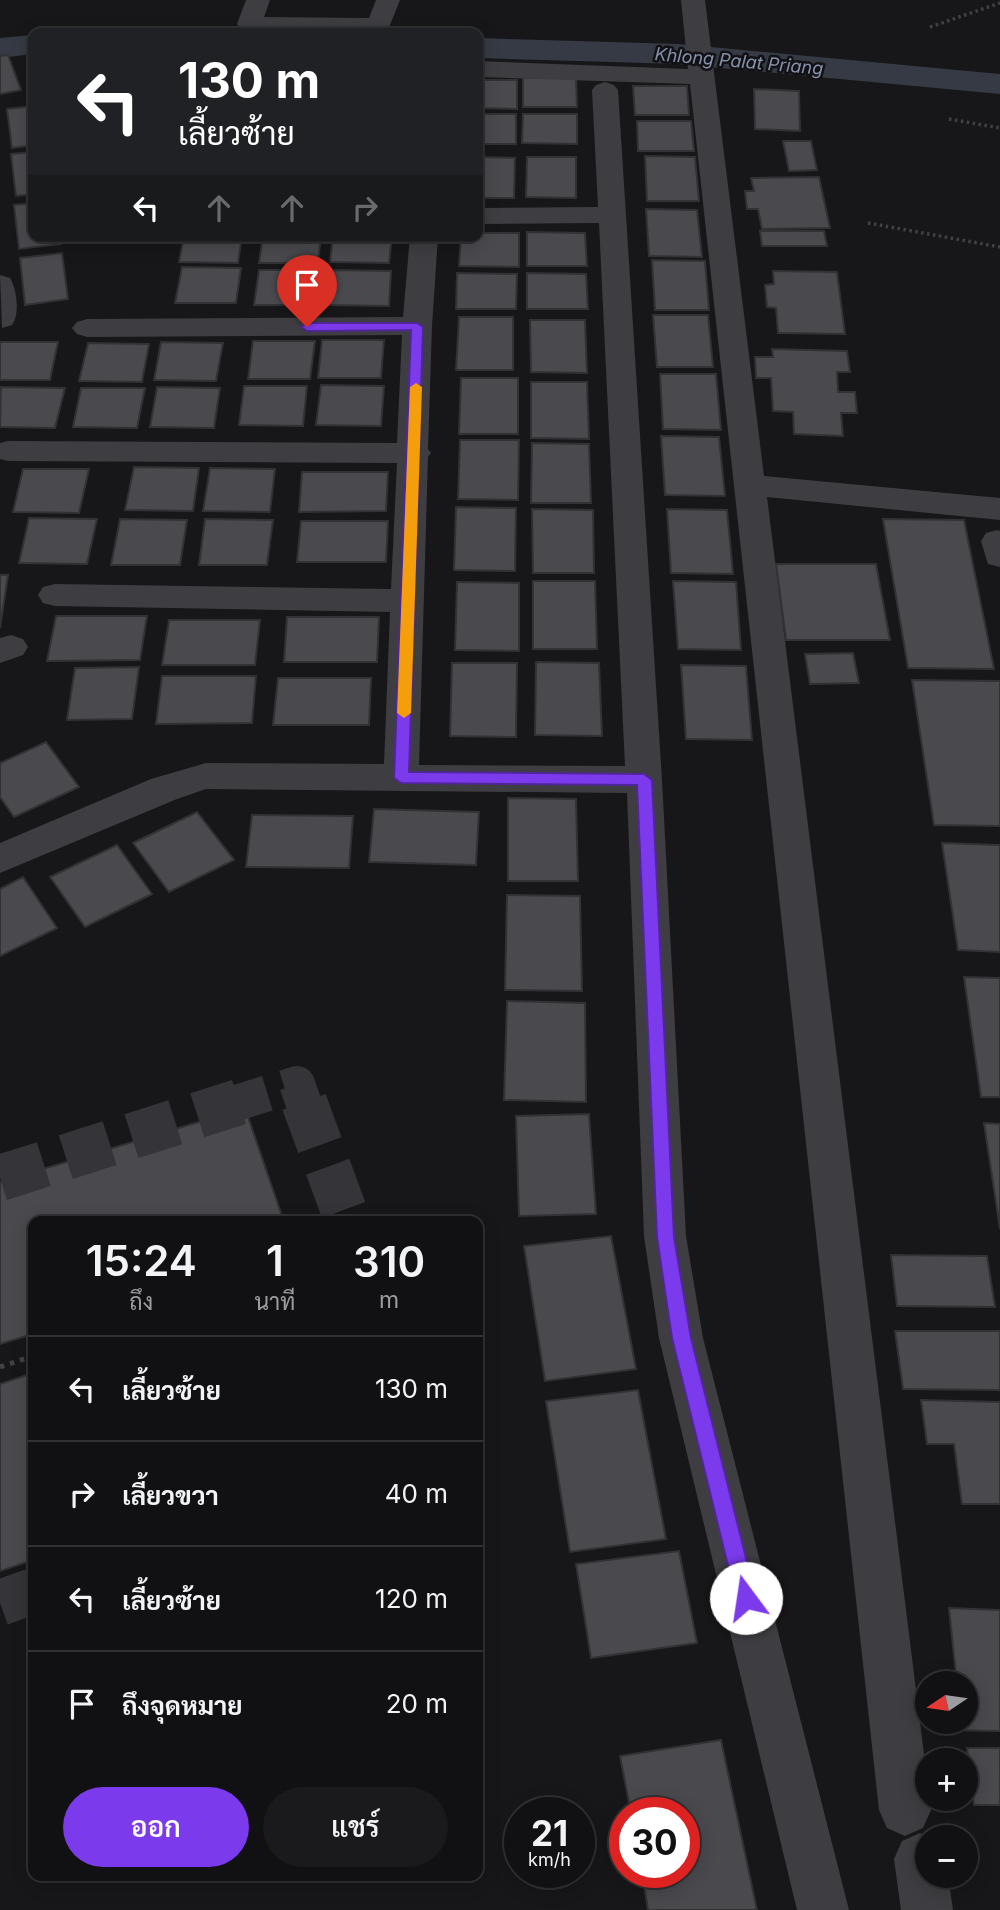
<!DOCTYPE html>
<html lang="th">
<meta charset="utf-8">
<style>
:root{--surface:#111113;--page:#1a1a1c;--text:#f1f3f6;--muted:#9c9da0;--line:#303133;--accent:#7c3aed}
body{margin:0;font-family:Inter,Sarabun,sans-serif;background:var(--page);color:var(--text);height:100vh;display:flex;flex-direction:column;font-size:26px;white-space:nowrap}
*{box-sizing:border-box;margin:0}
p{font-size:23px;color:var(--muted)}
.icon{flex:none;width:38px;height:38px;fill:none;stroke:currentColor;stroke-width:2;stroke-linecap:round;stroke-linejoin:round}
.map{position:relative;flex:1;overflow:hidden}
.panel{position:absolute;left:28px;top:1216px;width:455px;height:665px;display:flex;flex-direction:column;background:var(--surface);border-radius:14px;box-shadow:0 4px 18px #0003,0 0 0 2px var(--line)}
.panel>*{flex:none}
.banner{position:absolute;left:28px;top:28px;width:455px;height:214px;border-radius:14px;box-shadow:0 4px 18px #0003,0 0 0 2px var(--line);background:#202124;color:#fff;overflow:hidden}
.needle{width:46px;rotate:257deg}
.controls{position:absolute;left:915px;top:1671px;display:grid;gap:14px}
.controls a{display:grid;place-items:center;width:63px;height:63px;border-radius:50%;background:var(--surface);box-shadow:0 4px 18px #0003,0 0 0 2px var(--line);font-size:35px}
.speed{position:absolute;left:504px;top:1797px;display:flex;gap:14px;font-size:35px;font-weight:700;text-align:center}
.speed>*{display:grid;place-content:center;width:91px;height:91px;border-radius:50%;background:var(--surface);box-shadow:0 4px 18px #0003,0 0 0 2px var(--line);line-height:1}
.speed small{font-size:18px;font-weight:400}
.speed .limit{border:10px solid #d22;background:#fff;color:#111}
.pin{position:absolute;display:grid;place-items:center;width:60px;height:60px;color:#fff;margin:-72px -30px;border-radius:50% 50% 50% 0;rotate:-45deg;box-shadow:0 0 7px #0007}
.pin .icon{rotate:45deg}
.me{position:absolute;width:77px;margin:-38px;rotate:346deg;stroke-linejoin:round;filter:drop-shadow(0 0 5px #0008)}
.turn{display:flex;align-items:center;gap:24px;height:147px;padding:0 35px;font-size:32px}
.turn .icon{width:91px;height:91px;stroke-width:2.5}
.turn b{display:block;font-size:49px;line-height:60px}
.lanes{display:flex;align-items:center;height:66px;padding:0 35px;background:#0003;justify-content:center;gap:35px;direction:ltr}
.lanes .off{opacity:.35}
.eta{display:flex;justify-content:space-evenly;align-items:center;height:119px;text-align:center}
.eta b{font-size:42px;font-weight:600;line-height:49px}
.action{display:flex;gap:14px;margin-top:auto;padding:14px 35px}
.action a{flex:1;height:80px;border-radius:42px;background:var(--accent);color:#fff;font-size:28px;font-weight:600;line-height:80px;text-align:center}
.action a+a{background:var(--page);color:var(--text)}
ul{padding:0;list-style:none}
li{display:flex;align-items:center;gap:21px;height:105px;padding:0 35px;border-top:2px solid var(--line)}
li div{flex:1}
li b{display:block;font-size:26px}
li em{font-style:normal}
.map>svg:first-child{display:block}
</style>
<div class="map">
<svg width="1000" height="1910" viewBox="0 0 1000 1910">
<rect width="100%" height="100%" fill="#171719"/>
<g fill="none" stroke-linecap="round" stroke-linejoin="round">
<!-- canal -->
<path fill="#363a44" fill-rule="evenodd" d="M33,35v19l-33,4v-20z
M478,38l200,6 322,30v20l-322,-30 -200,-6z"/>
</g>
<!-- building -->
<path fill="#4a494e" stroke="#323134" stroke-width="2" d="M8,55l13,35 -21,4v-38z
M523,78h53l1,29h-54z
M478,80h39v29l-39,-1z
M633,86h54l2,29h-54z
M754,89l45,2 1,40 -45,-2z
M33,106v39l-21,3 -5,-39z
M478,114h38v30h-38z
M523,114h54v30l-55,-1z
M637,121h54l3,30h-56z
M783,141h28l6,29 -28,1z
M33,152v42l-17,2 -5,-42z
M645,156l50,1 4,44h-52z
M478,157l37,1 -1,40h-36z
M527,157h49v41l-50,-1z
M819,177l11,51 -68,1 -4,-20h-11l-2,-18h9l-3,-13z
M33,203v33h27l1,8 -42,5 -5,-44z
M646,209l51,1 5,47 -53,-1z
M760,231h64l3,15h-65z
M527,232l58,1 2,33h-60z
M478,233h41v34l-60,-1 2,-30h17z
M184,236h58l-4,27 -59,-1z
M263,236h58l-3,27h-59z
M333,236h59l-3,27 -59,-1z
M62,253l6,46 -43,6 -5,-47z
M652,260l53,1 4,49h-54z
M182,267l59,1 -5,35h-61z
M259,270h60l-4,35h-61z
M332,270l59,1 -2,35 -61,-1z
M773,271l64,1 8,62 -67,-1 -2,-25 -9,-1 -2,-22 9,-1z
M457,273l60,1 -1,35h-60z
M527,273l59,1 2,35h-61z
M653,315h55l5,52h-56z
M459,317h54v53h-57z
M530,320h55l2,53 -56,-1z
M322,340h62l-3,38h-63z
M253,341h62l-5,38h-62z
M0,342h58l-8,38h-50z
M161,342l62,1 -7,38 -62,-1z
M88,343l61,1 -7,38 -63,-1z
M772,349l75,2 3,21h-13l1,20h17l2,21h-16l2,23 -49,-2 -1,-22 -20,-1 -2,-33h-15l-1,-21h18z
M660,374h56l5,56 -58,-1z
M461,378h57v56h-59z
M531,382h56l2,57 -58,-1z
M321,385l63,1 -3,40 -65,-1z
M244,386h63l-4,40 -64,-1z
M1,387l64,1 -10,40 -55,-1z
M157,387l63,1 -6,40 -64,-1z
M81,388h64l-8,40 -64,-1z
M661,436l58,1 6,59 -60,-1z
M460,440h59l-1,60 -60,-1z
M532,443l57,1 2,59h-60z
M134,467l65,1 -6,43 -68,-1z
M210,468l65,1 -5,43 -67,-1z
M23,469h66l-10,44 -66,-1z
M302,472h86l-2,39 -87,1z
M456,507l60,1 -1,63 -61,-1z
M532,509l61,1 1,63h-61z
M667,509l60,1 6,64 -62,-1z
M29,518l68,1 -10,45 -68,-1z
M120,519l67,1 -7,45h-69z
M205,519l68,1 -6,45h-68z
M883,519l81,1 30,149 -86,-1z
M301,521h87l-2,41h-89z
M776,564h100l14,76h-104z
M0,575h8l-8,53z
M533,581h62l2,68h-64z
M673,581l63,1 5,68 -63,-1z
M457,582l62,1v68l-64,-1z
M56,616h91l-7,44 -93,1z
M287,617h92l-2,45h-93z
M169,620h91l-5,45h-93z
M853,653l6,30 -49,1 -5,-30z
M536,662l63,1 3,73 -67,-1z
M452,663h65l-1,74 -66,-1z
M681,665l65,1 6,74 -66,-1z
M139,667l-7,52 -65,1 8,-52z
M162,676h94l-4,47 -96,1z
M278,678h93l-2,47h-96z
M912,680l88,1v145l-66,-1z
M46,742l33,45 -65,30 -14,-20v-34z
M508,798l68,1 2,82h-70z
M374,809l105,3 -3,53 -107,-3z
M197,812l37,48 -65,32 -36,-49z
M252,815l101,1 -4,52 -103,-1z
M942,843l58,2v107l-42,-2z
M117,845l35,49 -67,33 -35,-50z
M23,877l34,51 -57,28v-67z
M507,895l73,1 2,95 -77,-1z
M964,977l36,1v119h-19z
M507,1001l78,2 1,99 -82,-2z
M245,1108l39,114h-251v112l-33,10v-162z
M589,1114l7,100 -77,2 -3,-100z
M984,1123l16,1v105z
M611,1236l25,133 -91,12 -21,-135z
M891,1255l96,1 8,51 -98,-1z
M895,1331h105v59l-97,-1z
M33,1373v187l-33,11v-187z
M638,1390l28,149 -96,13 -24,-151z
M921,1400l79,2v102h-38l-8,-60h-27z
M679,1551l18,92 -106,15 -15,-94z
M949,1608l51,2v121l-56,-1 -1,-8h23v-38h-28l-1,-10 19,1z
M721,1740l36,170h-109l-6,-38h42v-59h-53l-11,-57z
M967,1748h33v57h-26z"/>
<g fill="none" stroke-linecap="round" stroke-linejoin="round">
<!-- minor-tunnel-far1 -->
<path stroke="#353539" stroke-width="36" stroke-dasharray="36 18" stroke-linecap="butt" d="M233,1104l64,-20 7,20"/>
<!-- minor-tunnel -->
<path stroke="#353539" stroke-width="46" stroke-dasharray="46 23" stroke-linecap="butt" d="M304,1102l44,120
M0,1178l239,-76
M0,1603l33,-12"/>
<!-- path-far1 -->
<path stroke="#414146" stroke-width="3.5" stroke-dasharray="2.5 3.5" stroke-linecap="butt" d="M930,27l70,-24
M949,119l51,9
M868,223l132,24"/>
<!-- path -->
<path stroke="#414146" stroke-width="5" stroke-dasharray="4.5 6" stroke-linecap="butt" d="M0,1367l33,-11"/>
<!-- minor -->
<path fill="#3e3e42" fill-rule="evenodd" d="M246,0h24l-6,17 105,1 7,-18h24l-12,30 -9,2 -130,-1 -9,-2 -3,-5z
M681,0h24l59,476 236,22v22l-233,-23 164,1313 -8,18 -18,8 -18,-8 -8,-18 -189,-1726 -212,-7v-16l210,8z
M605,82l9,3 4,5 44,690 24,456 17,102 146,572h-52l-138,-572 -15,-102 -17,-443 -421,-4 -29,10 -177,74v-30l151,-64 55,-16 178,1 6,-152 -335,-6 -12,-3 -5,-8 5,-8 12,-3 336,5 6,-126 -389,-2 -8,-2v-16l8,-2 389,2 5,-108 -315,2 -10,-3 -5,-6 5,-6 10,-3 316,-2 7,-81h28l-6,90 -4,123 3,4 -3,4 -9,308 206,1 -26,-543 -121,1v-16l120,-1 -6,-117 4,-5z
M0,275l10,3c7,11 10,37 2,47l-10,3z
M997,530l3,1v36l-12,-3 -7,-23 5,-8z
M11,635l12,4 5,8 -5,8 -23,8v-25z
M920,1833l11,5h-3v38h20l5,34h-52l-7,-51 8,-18z"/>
</g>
<!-- route -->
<path fill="#7c3aed" stroke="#51269a" stroke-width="2" d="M417,323l6,4 -14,445 235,2 8,6 22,457 17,101 65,260 -3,7 -7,3 -7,-3 -3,-7 -64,-260 -15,-101 -20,-452 -236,-2 -7,-5 17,-448 -104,1 -6,-4 6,-4z"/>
<!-- slow -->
<path fill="#f59e0b" d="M416,383l6,4 -11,326 -7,5 -7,-5 13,-326z"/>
<g text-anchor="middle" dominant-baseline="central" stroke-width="5" stroke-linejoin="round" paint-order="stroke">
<!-- far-water labels -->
<g font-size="18" font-style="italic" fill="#8691ad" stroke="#121214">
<text transform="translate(739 61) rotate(5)">Khlong Palat Priang</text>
</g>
</g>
</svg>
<div class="controls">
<a><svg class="needle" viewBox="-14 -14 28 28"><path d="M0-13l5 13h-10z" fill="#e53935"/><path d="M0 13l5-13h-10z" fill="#9c9da0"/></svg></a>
<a>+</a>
<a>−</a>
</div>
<div class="speed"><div>21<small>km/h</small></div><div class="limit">30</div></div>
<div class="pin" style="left:307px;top:327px;background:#d93025"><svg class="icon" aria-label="arrive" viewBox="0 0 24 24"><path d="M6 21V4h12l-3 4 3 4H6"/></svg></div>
<svg class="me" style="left:746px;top:1598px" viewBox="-20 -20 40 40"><circle r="19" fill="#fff"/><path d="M0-13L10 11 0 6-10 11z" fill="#7c3aed"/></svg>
<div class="banner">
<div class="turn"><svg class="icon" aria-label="left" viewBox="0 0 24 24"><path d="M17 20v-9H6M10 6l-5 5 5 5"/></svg><div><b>130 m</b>เลี้ยวซ้าย</div></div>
<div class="lanes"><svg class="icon" aria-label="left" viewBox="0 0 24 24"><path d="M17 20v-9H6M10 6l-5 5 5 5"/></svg><svg class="icon off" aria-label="ahead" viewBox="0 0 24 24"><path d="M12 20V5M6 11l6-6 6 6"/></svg><svg class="icon off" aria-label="ahead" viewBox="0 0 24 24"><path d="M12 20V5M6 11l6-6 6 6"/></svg><svg class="icon off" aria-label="right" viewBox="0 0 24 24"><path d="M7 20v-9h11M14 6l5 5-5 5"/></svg></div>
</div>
<section class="panel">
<div class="eta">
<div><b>15:24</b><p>ถึง</p></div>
<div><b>1</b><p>นาที</p></div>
<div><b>310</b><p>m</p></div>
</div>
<ul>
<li><svg class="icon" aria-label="left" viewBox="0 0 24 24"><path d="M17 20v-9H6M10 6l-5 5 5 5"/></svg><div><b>เลี้ยวซ้าย</b></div><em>130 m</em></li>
<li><svg class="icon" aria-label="right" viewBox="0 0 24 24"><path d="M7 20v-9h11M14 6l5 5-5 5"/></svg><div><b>เลี้ยวขวา</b></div><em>40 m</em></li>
<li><svg class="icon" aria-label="left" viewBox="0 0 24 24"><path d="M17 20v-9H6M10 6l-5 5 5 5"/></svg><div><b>เลี้ยวซ้าย</b></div><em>120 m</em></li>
<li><svg class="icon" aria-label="arrive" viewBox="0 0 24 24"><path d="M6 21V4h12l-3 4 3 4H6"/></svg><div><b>ถึงจุดหมาย</b></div><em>20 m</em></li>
</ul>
<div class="action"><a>ออก</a><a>แชร์</a></div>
</section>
</div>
